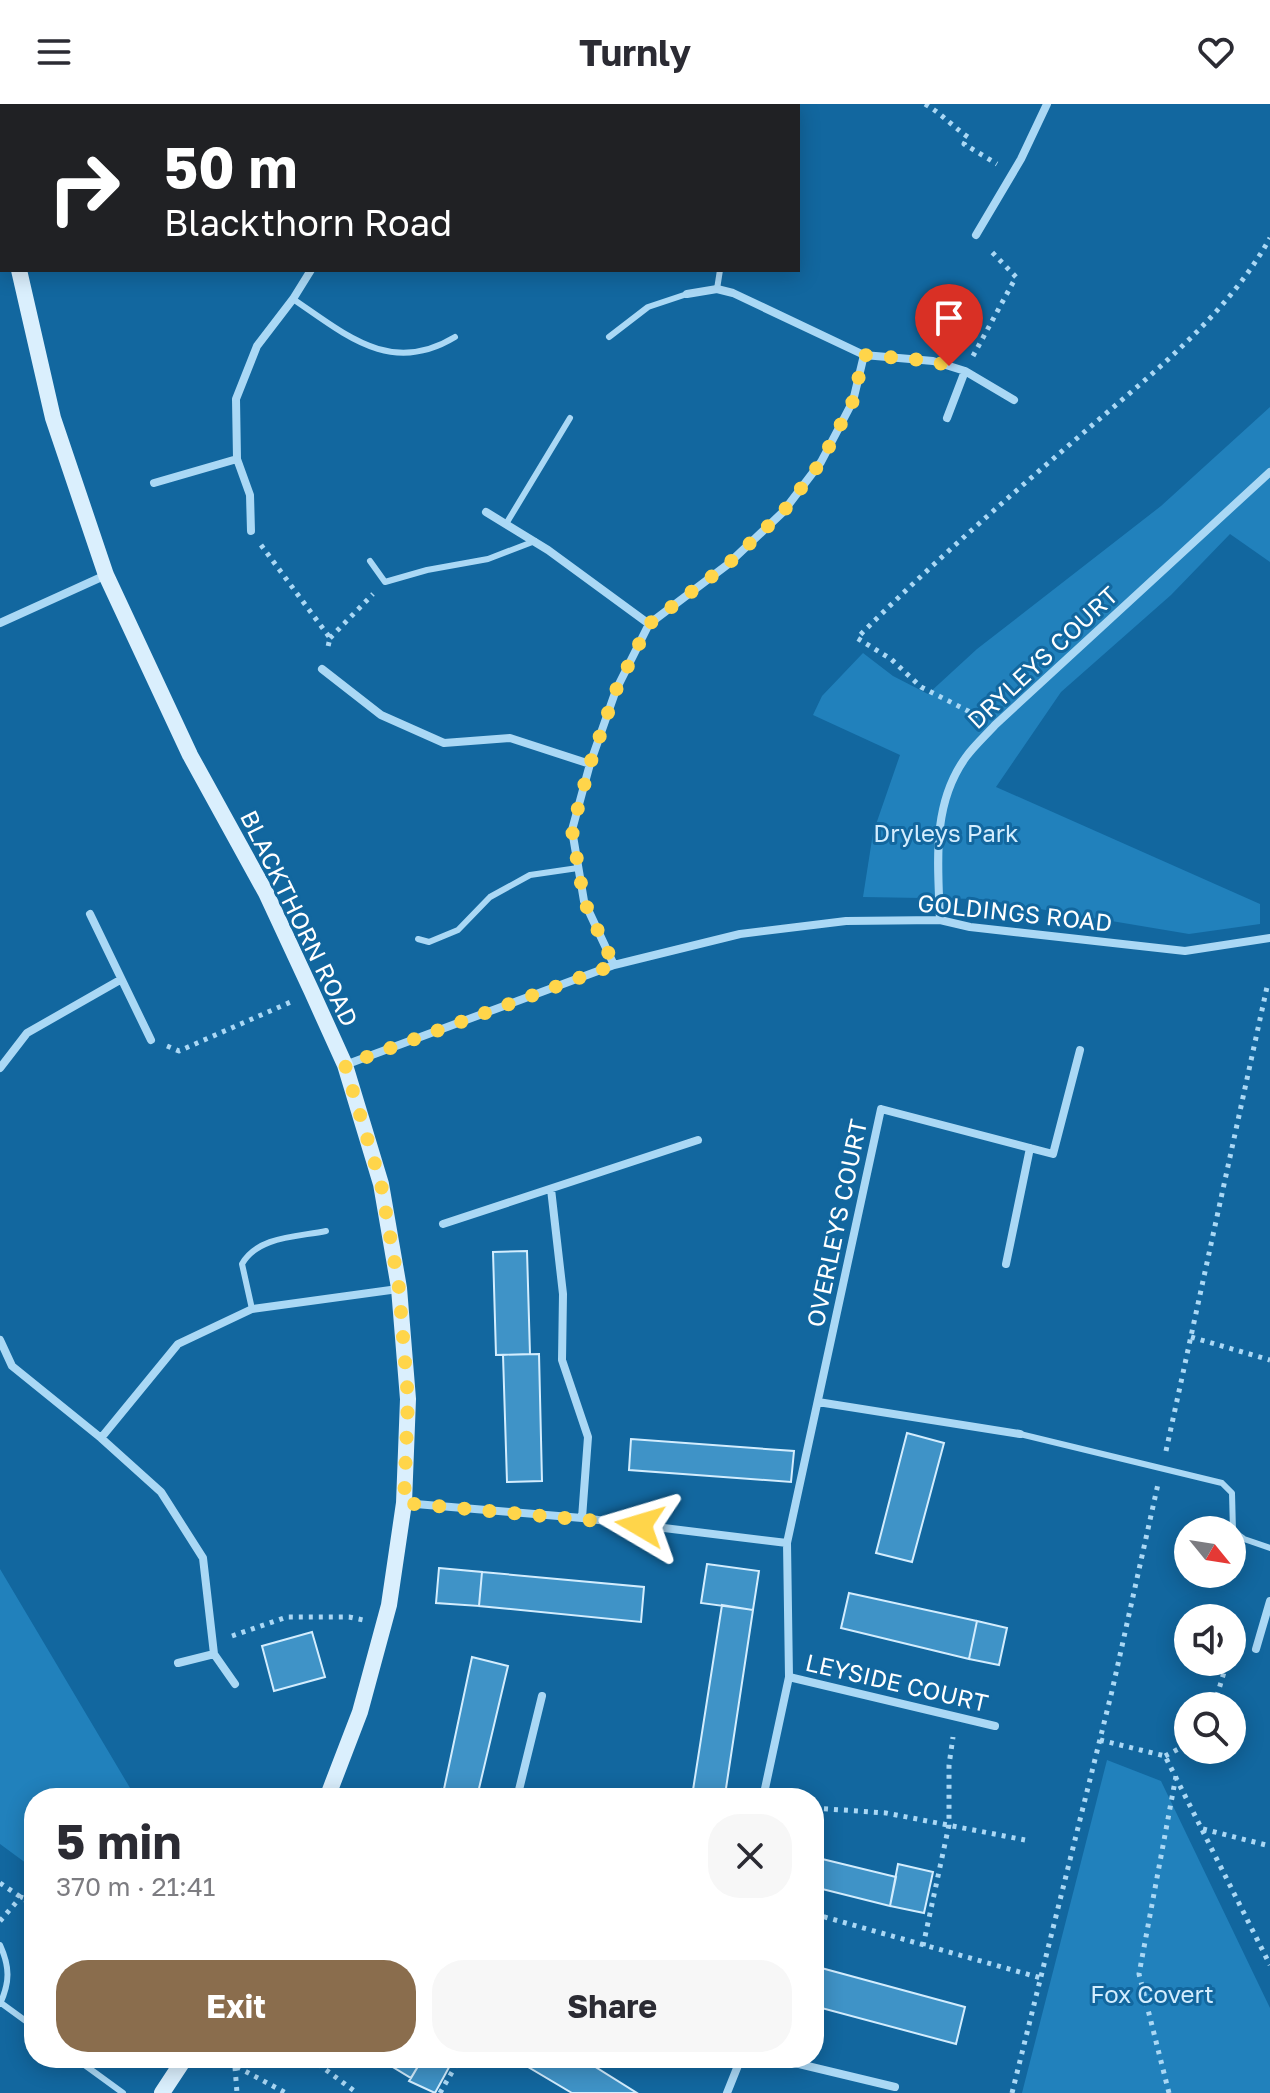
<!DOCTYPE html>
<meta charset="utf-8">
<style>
:root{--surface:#fff;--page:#f7f7f7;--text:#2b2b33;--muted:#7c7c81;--accent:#8a6d4d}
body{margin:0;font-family:"Golos Text",sans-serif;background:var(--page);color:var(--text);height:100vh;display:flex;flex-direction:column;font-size:30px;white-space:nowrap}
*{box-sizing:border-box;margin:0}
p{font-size:26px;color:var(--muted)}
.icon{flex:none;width:44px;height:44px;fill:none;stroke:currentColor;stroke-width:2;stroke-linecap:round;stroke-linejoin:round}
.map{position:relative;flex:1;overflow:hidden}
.details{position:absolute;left:24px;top:1684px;width:800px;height:280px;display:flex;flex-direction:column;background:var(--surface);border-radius:32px;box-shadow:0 4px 20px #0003}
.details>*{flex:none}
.hud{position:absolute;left:0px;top:0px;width:800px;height:168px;box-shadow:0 4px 20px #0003;background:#202124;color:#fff;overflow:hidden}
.needle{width:52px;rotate:120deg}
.fabs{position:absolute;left:1174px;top:1412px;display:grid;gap:16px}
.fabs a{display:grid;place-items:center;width:72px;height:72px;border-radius:50%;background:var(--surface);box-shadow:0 4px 20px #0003;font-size:40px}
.pin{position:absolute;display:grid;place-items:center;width:68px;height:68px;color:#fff;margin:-82px -34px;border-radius:50% 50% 50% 0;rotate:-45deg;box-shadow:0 0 8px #0007}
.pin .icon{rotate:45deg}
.me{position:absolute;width:88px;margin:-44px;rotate:277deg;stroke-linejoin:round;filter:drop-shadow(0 0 6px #0008)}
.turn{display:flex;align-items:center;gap:28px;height:168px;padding:0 32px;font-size:36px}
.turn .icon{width:104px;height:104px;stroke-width:2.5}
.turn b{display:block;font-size:56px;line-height:68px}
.round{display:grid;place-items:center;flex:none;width:84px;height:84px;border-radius:32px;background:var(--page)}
.head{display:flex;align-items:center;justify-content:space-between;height:136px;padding:0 32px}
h1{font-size:48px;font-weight:700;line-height:60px}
.primary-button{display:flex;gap:16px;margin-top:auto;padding:16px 32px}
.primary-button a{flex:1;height:92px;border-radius:32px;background:var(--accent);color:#fff;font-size:32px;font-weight:700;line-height:92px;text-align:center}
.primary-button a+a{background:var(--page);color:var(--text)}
header{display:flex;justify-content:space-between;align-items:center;height:104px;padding:0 32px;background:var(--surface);font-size:36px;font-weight:700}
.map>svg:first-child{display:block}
</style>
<header><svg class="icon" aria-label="menu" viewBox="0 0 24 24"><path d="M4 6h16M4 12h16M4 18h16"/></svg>Turnly<svg class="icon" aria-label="heart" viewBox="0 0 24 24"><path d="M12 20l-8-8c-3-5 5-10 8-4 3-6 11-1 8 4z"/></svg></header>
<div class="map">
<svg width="1270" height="1989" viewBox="0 0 1270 1989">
<rect width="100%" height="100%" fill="#12679f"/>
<!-- green -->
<path fill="#2181bc" d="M1270,303v155l-40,-28 -59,61 -110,97 -65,95 264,117v20l-71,10 -208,-35 -118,-2 10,-64 27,-78 -87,-40 9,-19 41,-43 30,23 35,18 49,-45 184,-143z
M0,1465l136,229h-102v71l-34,-25z
M1107,1656l54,21 109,227v85h-248z"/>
<!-- building -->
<path fill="#3f93c7" stroke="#d3edfe" stroke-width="2" d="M527,1147l3,103 -34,1 -3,-103z
M539,1250l3,127 -35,1 -4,-127z
M907,1329l37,10 -32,119 -36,-9z
M631,1335l163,12 -3,31 -162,-12z
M707,1460l52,7 -6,39 -52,-7z
M439,1464l43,4 -3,34 -43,-3z
M482,1468l162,15 -3,35 -162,-16z
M849,1489l128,28 -8,38 -128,-31z
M722,1501l31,5 -28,185 -32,-5z
M977,1517l30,7 -8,37 -30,-6z
M312,1528l13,45 -51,14 -12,-45z
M472,1553l36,9 -31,131 -33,-8z
M442,1685l31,6v3h-34z
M814,1753l82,20 -6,29 -76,-19z
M898,1760l35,8 -9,41 -34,-7z
M814,1862l151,41 -9,37 -142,-38z
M378,1954h45l-12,20z
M423,1954l30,2 -18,33 -26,-12z
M513,1954h68l56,35h-65z"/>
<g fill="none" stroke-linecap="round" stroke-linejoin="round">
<!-- path -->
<path stroke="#aad8f5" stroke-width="5" stroke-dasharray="4 6" stroke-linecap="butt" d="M925,0c17,10 27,22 43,33l-4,7 33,20
M973,252l43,-79 -27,-28
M261,441l69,93 -3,13
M330,534l43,-44
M978,612l-57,-29 -30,-28 -34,-21c72,-72 148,-138 225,-204 67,-58 144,-117 188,-196
M167,942l12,5 114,-50
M1191,1233l79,23
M1166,1347l101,-464
M232,1532l55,-19h62l14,3
M1214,1602l13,-44
M1100,1636l65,16 105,209
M1165,1652l23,-12
M814,1704l72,5 139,27
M1203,1725l67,17
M0,1779l34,23
M814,1810l227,64
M0,1817l21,-24 13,5
M923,1842l26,-121v-60l4,-28
M310,1954l47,35
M228,1958l58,31
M235,1963l2,26
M440,1989l20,-35
M1012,1989l100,-402 46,-207
M1169,1989l-30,-119 37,-198"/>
<!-- lane -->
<path stroke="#aad8f5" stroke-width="6" d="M717,185l3,-19
M293,195c53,36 98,77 162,38
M609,233l39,-30 39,-13
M506,420l64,-106
M370,457l15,21 42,-12 61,-11 47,-18
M418,835l11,3 29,-12 32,-33 40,-22 48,-7
M252,1205l-10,-45c16,-28 55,-27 84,-33
M1020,1330l202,49 10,10 1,38 11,8 26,9
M0,1841c10,22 10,37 0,59
M1,1899l33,24
M75,1954l48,35"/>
<!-- street -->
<path stroke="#aad8f5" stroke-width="8" d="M335,0v2
M83,2l7,-2
M468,2v-2
M0,24h2
M976,131l45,-76 26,-55
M687,190l30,-5 16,4 131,62 69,6 32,10 49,29
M947,314l18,-47
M154,379l83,-24
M486,408l62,38 101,74
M251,427l-1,-36 -13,-36 -1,-60 21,-53 36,-47 18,-29
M0,519l106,-48
M322,565l59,46 63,28 66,-5 80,26
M90,810l61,126
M940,816c-2,-56 -9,-115 26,-163 8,-11 20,-22 29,-32l275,-253
M614,861l-30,-64 -12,-71 18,-66 26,-74 33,-66 78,-59 56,-53 38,-50 32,-61 11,-46
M345,961l269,-100 126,-31 106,-13 94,-1 30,7 215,24 85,-13
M0,964l27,-35 93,-53
M551,1085l12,105 -1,66 26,77 -6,81
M443,1120l255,-84
M1006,1160l24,-116
M0,1236l12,26 89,72 60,54 42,66 11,96 21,30
M818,1298l202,32
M101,1334l77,-94 74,-35 146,-20
M404,1399l178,15 205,25
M1256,1545l14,-48
M178,1559l36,-9
M789,1573l206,49
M517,1694l25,-102
M763,1694l26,-121 -2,-134 94,-434 172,45 27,-104
M774,1954l121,29
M727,1989l14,-35"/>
<!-- secondary -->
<path stroke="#daeffd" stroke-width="16" d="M0,82l2,9
M19,166l34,148 53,157 84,180 76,138 46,99 33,73 36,119 18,104 9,111 -4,104 -15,102 -29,107 -33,86
M162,1989l23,-35"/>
</g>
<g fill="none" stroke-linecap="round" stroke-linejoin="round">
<!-- route -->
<path stroke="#ffd54a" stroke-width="14" stroke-dasharray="0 25.2" d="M640,1421l-236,-22 4,-104 -9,-111 -18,-104 -36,-119 269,-100 -30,-64 -12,-71 18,-66 26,-74 33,-66 78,-59 56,-53 38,-50 32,-61 11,-46 69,6 16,5"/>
</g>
<g text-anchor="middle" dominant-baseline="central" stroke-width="6" stroke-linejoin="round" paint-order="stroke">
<!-- street labels -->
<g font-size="24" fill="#fff" stroke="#12679f">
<text transform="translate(1042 553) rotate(-43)">DRYLEYS COURT</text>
<text transform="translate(1015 808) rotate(6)">GOLDINGS ROAD</text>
<text transform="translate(300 814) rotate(64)">BLACKTHORN ROAD</text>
<text transform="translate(836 1119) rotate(-78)">OVERLEYS COURT</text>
<text transform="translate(897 1578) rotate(13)">LEYSIDE COURT</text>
</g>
<!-- park labels -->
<g font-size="24" fill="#d3edfe" stroke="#12679f">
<text x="946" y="728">Dryleys Park</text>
<text x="1152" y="1889">Fox Covert</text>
</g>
</g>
</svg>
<div class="fabs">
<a><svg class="needle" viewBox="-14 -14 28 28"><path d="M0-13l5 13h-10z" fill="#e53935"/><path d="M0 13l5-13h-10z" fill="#7c7c81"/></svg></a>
<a><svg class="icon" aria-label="sound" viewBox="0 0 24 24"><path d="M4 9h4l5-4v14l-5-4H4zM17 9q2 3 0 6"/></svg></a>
<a><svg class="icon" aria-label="search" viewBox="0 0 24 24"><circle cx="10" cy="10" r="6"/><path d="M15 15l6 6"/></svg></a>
</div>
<div class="pin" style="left:949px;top:262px;background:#d93025"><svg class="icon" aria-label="arrive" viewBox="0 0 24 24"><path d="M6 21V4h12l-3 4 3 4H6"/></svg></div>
<svg class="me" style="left:640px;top:1421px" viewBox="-20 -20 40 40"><path d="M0-17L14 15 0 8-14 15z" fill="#ffd54a" stroke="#fff" stroke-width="4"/></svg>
<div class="hud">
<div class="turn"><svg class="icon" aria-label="right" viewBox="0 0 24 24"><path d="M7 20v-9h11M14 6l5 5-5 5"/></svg><div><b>50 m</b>Blackthorn Road</div></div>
</div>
<section class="details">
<div class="head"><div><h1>5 min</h1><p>370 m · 21:41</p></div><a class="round"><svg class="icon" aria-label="close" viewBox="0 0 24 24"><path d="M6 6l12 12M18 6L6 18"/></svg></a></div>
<div class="primary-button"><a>Exit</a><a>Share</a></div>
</section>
</div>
